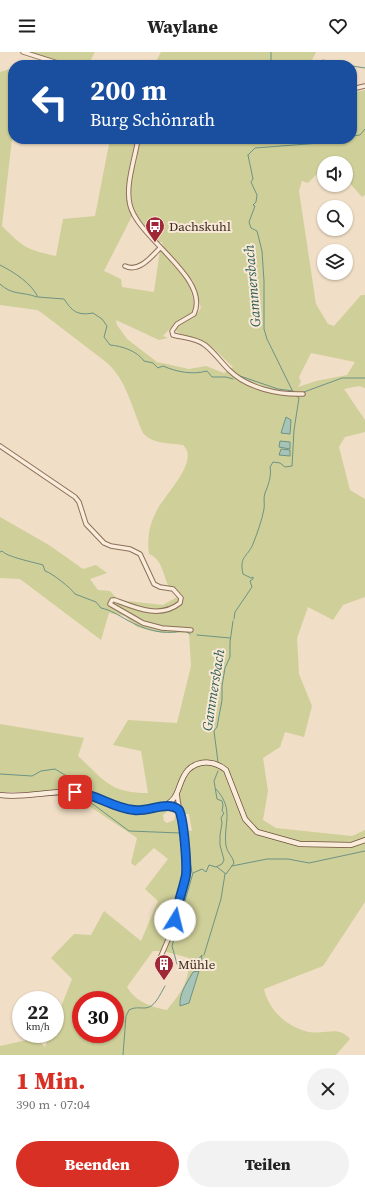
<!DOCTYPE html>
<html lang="de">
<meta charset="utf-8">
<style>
:root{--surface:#fff;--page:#f2f2f2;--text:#222;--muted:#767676;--accent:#d93025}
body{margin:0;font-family:"Source Serif 4",serif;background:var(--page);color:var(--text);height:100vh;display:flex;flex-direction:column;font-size:15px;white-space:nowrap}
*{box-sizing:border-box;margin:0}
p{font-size:13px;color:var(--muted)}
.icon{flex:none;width:22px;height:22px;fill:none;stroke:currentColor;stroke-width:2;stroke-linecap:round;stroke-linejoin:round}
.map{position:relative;height:1003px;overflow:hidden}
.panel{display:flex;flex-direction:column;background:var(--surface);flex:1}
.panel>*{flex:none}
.banner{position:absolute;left:8px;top:8px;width:349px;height:84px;border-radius:16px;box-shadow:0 1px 3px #0004;background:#1a4fa0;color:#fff;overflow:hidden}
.controls{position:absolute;left:317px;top:104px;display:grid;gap:8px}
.controls a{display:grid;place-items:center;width:36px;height:36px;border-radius:50%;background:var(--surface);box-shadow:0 1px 3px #0004;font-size:20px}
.speed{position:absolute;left:12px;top:939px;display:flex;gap:8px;font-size:20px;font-weight:700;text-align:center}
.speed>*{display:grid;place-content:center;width:52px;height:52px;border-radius:50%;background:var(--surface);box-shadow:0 1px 3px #0004;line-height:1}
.speed small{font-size:10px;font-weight:400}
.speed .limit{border:6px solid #d22;background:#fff;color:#111}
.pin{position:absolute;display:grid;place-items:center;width:34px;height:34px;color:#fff;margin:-17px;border-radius:8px;box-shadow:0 2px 6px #0006}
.me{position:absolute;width:44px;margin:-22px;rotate:9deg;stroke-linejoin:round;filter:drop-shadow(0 0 3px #0008)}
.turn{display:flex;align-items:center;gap:14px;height:84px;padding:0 16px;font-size:18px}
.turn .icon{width:52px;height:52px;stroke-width:2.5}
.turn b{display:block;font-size:28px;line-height:34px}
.round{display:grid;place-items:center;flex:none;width:42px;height:42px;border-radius:21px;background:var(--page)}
.summary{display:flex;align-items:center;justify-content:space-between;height:68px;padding:0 16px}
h1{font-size:24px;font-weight:800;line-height:30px;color:var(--accent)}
.primary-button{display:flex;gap:8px;margin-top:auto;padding:8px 16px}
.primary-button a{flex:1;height:46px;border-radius:24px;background:var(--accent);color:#fff;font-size:16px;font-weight:800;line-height:46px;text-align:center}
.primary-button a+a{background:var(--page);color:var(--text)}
header{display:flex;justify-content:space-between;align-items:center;height:52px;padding:0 16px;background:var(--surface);font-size:18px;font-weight:800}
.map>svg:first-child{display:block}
</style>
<header><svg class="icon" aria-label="menu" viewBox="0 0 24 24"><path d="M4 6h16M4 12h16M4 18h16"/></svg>Waylane<svg class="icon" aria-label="heart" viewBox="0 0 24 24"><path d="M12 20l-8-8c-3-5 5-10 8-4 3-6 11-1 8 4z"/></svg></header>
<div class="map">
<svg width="365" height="1003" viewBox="0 0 365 1003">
<rect width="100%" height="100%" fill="#f0dec6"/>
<!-- green -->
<path fill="#cfcf99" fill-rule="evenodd" d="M30,0h65l-7,13h-16z
M161,0h155l-4,8 22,3v2h-180z
M13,16v62l-11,96c21,21 25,24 54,30l7,-37 32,-3 15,-77h26c-5,26 -14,52 -4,77l-28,55 17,8 1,8 32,5 6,-42 29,33 6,24 -4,7 -16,9 -12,13 5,2 -9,2 -43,-20 1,5 10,14 30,23 32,7 17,-3 18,7 9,-6c-9,-8 -18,-19 -29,-25 -9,-6 -22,-5 -29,-12 9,-10 17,-8 26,-22l-8,-27 -30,-34 -1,-5h-4c-6,-7 -15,-15 -20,-24 -14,-24 -3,-53 3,-79h211v-46l13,-3v105l-3,2 -16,-18v-16h-22v4l-16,16 -6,-2 -3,10 17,113 12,20 6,2 27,-31h4v93l-6,-2 -15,3 21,31v12l-20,5 -6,10 11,43 15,9v98l-22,8 -10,15 -25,-13 -11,31 2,36 13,32 -8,31 -19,-5 -5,15 -17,11 5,33 -5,29 13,8 47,5 29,3 13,-6v72l-42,64 -59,23c5,22 23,38 45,43 16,3 29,-7 41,7l-14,16h-336v-9l36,-8 9,9 5,-13h5v-12l17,-43 -21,-21 23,-24 17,1 13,-24 37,30 17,-40 -13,-12 23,-30 -14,-11 -19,18 -4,-3 6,-25 -51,-34 -10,6 -23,-18h-53v-68l84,14 -6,18c27,25 32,37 70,37l-7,-42 -28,-6 15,-25 49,3 14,-57 -2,-33h-27l-25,-6 -12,-11 -16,-3 -8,27 -81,-61 -20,-1v-61l49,28 34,24 13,-4 11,8 -17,6 8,11 12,1 8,9 45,5 16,-9c-3,-3 -9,-7 -11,-11 -5,-11 -6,-26 -19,-31 -2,-15 0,-28 7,-42 7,-16 45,-51 27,-67 -14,-2 -31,-1 -40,-12 -11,-24 -16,-53 -37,-71l-64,-49 -5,-3 -37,-5v-233zM311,301l44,9 -8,13 -31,6 -18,6 3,-5 -2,-5zM168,759l6,2 3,-2 2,3 -4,2 -1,4 -7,3 -3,-2 -1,-6zM183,762h6l3,17 -8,-1zM153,899h10l26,7c0,25 -7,33 -22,52 -16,-3 -31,-8 -40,-23zM81,948h34v34h-34z"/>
<!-- water -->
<path fill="#a7c4b8" stroke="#6d9385" d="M286,365l5,3 -1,14 -9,-1z
M280,389l10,1v7l-11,-2z
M281,397l9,1v6l-11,-1z
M202,903l-1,12 -6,1 -1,-4z
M199,919l-10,32 -9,3c-1,-13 7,-23 13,-34z"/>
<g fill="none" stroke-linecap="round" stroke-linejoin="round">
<!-- stream -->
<path stroke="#6d9385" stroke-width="1" d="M271,13v-13
M310,13l13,-5 22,5
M352,14l13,2
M352,84l8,-1 5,-6
M254,90l1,-3
M248,103l5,24 -2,3 6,13 -1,7 -3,3 2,1 -6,16 2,6 6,3 5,20 2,30v48l3,10 26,53
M248,103l7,-7 65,-5 18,-4
M0,213c14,7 31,18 38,32l26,2c8,12 13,17 29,14l9,6 5,7 -3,11 6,8c12,1 27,6 34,16l9,2 5,5 5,-2c14,6 29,9 44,5l5,6h14l7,2
M0,232c13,12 21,7 37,13
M240,324l38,13 15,2
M304,340l38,-14h23
M0,500l2,-1c5,6 31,11 41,14l2,6c7,2 26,17 30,23l21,8 5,6c10,2 17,7 26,12 18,10 35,15 55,11
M234,567l1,-7 17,-25 -2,-6 3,-2v-2l-2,1 -8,-4c-4,-18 4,-16 10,-30 4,-10 9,-24 11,-35 1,-5 -1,-11 1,-16 3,-7 7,-18 5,-26l3,-5 7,1 5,4 7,-1 2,-36 5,-32 -4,-3
M185,579l5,3
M197,583l33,3
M218,710l-4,-31 3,-4 5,-27v-14l3,-18 5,-11v-15l3,-21
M0,722l32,2 9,-5 14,-2 15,9 8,10
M216,737c19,21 7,34 10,57 1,7 7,10 8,17l-8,11 -9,-7
M82,744l47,35 51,2
M186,782l6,39
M232,814l35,-7h21l21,4 56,-12
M204,903l17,-56 4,-25
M177,912l-5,-18 21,-73 9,-4 4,3 3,-7 7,2 6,-3 2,-4 -4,-15v-10l2,-12 -1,-5 3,-5 -2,-2 1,-6 -1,-4 -5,-2 -3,-18 4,-10
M123,1003l3,-39 3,-6c6,-3 9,-2 16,-2 10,0 15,-14 20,-22"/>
<!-- street casing -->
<g stroke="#8d6f5a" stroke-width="5.5">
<path id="street" d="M23,0l41,13
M352,37l13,-3
M138,87c-3,20 -13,46 -8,66 8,34 81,73 64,109l-17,10 -5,7 1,4c11,3 23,3 32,10 9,7 16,17 24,25 18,18 49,25 74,24
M125,214c14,7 27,-10 35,-18
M0,394l75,51 4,5 7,22 18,19 7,3 19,3 10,5 14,30 6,3 13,2 8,9 -1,5c-20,16 -44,5 -65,-3h-3l-2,4 33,19 19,5 29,2
M167,753l7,2 6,4
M161,904l12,-28 4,-25 9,-30 -2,-33 -7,-46"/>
</g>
<!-- secondary casing -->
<g stroke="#6f503d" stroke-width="6">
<path id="secondary" d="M0,743c28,4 57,-7 85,-2 10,1 18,8 27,13 15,6 33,6 48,1 22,-6 16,-24 28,-37 11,-11 27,-9 38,0l19,49 12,13 43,12 51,1 14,-5"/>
</g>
<!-- street -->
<use href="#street" stroke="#faecda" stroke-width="3.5"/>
<!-- secondary -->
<use href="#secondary" stroke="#faecda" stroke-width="4.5"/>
</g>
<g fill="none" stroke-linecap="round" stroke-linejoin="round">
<!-- route casing -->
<g stroke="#114b97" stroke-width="10">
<path id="route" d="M75,740c22,2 37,16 59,18 15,2 34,-10 45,0 5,10 8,54 7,65 -3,15 -9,29 -11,45"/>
</g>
<!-- route -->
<use href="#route" stroke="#1a73e8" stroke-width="7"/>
</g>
<!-- icons -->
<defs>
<g id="bus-pin" transform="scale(1)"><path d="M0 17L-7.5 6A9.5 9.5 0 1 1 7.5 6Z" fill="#9f2737" stroke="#f7e9d6"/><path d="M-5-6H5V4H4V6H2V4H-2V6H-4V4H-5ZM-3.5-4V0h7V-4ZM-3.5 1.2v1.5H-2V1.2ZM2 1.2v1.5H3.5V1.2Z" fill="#fff"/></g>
<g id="building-pin" transform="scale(1)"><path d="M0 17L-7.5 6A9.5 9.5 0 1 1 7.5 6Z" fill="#9f2737" stroke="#f7e9d6"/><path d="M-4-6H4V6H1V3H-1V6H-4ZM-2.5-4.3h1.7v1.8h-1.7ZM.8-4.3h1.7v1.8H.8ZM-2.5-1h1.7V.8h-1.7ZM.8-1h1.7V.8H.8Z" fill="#fff"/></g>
</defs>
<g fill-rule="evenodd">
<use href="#bus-pin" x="155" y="174"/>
<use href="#building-pin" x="164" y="912"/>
</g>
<g text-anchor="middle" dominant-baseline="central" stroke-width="4" stroke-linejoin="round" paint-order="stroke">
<!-- poi labels -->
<g font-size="13" fill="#3c291f" stroke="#f7e9d6" text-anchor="start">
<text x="169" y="174">Dachskuhl</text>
<text x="178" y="912">Mühle</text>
</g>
<!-- water labels -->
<g font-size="14" font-style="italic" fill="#2d5d54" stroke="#f7e9d6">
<text transform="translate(252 234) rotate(-95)">Gammersbach</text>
<text transform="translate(213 638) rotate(-81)">Gammersbach</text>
</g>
</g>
</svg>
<div class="controls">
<a><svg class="icon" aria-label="sound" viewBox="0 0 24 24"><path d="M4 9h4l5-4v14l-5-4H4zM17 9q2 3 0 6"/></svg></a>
<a><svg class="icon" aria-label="search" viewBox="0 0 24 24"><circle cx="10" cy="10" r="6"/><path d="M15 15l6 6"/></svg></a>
<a><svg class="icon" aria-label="layers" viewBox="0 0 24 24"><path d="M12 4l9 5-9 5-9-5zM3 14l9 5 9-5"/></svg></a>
</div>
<div class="speed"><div>22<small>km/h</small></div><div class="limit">30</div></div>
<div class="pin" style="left:75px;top:740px;background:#d93025"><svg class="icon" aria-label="arrive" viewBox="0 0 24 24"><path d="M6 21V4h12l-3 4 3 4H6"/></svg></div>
<svg class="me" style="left:175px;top:868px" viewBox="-20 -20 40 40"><circle r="19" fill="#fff"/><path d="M0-13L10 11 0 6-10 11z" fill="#1a73e8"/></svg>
<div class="banner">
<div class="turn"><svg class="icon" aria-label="left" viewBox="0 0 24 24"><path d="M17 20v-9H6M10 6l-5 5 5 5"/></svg><div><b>200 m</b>Burg Schönrath</div></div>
</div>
</div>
<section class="panel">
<div class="summary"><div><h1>1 Min.</h1><p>390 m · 07:04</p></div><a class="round"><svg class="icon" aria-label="close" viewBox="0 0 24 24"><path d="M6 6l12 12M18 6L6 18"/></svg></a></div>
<div class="primary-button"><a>Beenden</a><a>Teilen</a></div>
</section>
